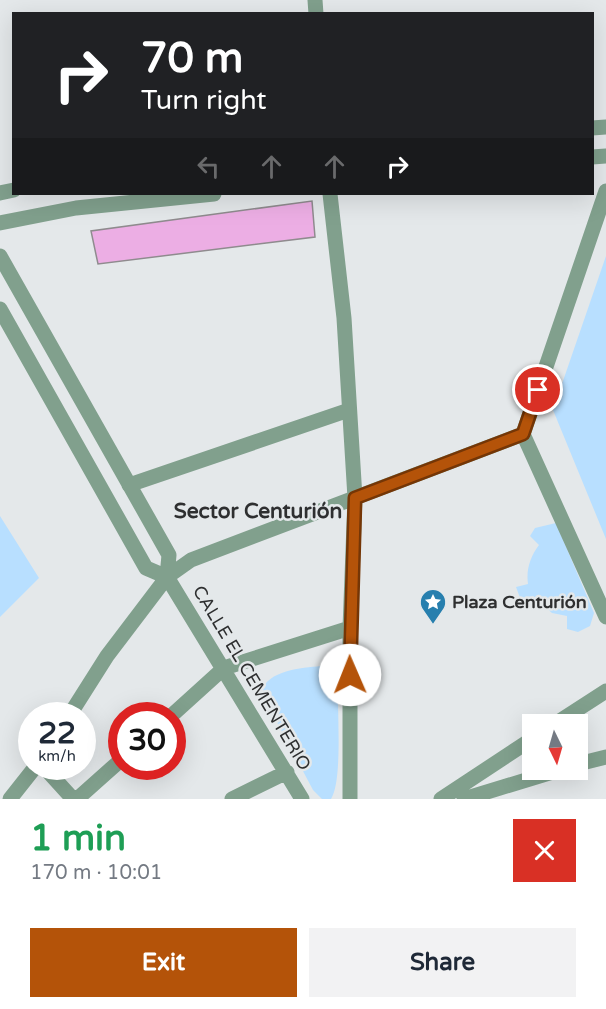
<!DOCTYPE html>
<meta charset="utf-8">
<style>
:root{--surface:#fff;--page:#f2f2f3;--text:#1f2937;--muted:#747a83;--accent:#b45309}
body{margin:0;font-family:"Varela Round",sans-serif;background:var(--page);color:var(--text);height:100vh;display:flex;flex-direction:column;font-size:22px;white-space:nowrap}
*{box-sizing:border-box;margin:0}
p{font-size:20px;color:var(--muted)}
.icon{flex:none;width:33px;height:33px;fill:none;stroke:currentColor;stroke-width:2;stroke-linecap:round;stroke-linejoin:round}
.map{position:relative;height:799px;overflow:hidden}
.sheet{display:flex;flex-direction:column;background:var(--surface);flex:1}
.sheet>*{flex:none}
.banner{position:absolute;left:12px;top:12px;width:582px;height:183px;border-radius:0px;box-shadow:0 6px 24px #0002;background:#202124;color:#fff;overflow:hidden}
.needle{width:39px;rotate:175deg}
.controls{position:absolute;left:522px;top:714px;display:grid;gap:12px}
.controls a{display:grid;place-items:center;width:66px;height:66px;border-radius:0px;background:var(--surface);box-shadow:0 6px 24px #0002;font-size:30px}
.speed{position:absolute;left:18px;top:702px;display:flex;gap:12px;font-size:30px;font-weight:700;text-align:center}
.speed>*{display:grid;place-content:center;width:78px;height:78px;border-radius:50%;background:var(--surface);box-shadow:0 6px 24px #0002;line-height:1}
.speed small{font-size:15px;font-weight:400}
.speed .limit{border:9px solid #d22;background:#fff;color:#111}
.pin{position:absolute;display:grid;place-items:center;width:51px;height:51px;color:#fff;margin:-26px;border:3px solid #fff;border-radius:50%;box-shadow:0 2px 6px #0007}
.me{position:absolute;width:66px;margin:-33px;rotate:359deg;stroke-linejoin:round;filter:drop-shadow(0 0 4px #0008)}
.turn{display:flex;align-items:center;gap:21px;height:126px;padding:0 30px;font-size:27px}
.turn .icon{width:78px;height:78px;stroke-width:2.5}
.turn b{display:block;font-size:42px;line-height:51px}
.lanes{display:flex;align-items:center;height:57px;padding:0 30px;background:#0003;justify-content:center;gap:30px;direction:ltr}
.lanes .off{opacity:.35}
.round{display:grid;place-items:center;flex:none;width:63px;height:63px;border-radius:0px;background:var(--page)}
.head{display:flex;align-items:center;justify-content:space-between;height:102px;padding:0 30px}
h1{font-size:36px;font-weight:700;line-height:45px;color:#1e9e55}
.cta{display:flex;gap:12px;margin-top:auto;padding:12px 30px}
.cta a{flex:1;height:69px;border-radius:0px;background:var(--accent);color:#fff;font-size:24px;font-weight:700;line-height:69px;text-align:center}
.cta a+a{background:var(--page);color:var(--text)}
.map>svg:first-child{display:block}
</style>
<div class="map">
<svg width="606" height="799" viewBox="0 0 606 799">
<rect width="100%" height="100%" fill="#e4e8ea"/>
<!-- green -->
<path fill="#b8dfff" d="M606,256v283l-53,-129z
M0,516l39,62 -39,39z
M556,523l38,90 -4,13 -12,6 -11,-3v-13l-15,-3 -19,-17 -11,7 -6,-16 12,-3c-2,-14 2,-27 11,-39l-9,-9 5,-8z
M321,666l14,7 3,10c-1,26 5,97 -7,116h-9l-9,-9 -52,-98c7,-22 40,-24 60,-26z"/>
<!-- building -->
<path fill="#ecaee4" stroke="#8f8b8e" stroke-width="1.5" d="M312,201l3,36 -217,27 -7,-33z"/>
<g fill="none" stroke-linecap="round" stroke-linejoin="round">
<!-- minor -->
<path stroke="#81a08d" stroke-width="15" d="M315,0l1,14
M592,128l14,-1
M592,157l14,-1
M0,193l14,-3
M330,194l14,124 11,180 -5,130v171
M0,223l76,-15 138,-14
M0,256l169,299 -2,22
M0,309l146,259 21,9
M523,434l83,-243
M523,434l83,183
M129,485l220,-75
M167,577l135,222
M69,716l38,-60 60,-79 24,-17 332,-126
M171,716l53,-48 126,-40
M555,724l51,-33
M578,764l28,-7
M43,766l30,33
M10,799l26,-33
M77,799l45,-40
M232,799l55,-27
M441,799l91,-60
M464,799l95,-29"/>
</g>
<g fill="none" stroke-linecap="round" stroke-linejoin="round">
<!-- route casing -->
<g stroke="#753606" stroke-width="15">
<path id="route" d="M350,675l5,-177 168,-64 15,-44"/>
</g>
<!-- route -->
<use href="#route" stroke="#b45309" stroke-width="10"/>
</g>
<!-- icons -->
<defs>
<g id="sight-pin" transform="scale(1.35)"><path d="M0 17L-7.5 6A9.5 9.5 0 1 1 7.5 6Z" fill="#277fae" stroke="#e4e8ea"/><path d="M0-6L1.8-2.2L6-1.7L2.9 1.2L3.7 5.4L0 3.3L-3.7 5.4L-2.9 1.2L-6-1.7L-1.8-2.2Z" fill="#fff"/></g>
</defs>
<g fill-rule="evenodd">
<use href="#sight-pin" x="433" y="602"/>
</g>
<g text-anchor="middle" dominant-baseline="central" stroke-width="5" stroke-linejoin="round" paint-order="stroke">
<!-- poi labels -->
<g font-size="18" font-weight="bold" fill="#2e2f30" stroke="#e4e8ea" text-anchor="start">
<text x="452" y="602">Plaza Centurión</text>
</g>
<!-- street labels -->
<g font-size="18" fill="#2e2f30" stroke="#e4e8ea">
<text transform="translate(252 678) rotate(59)">CALLE EL CEMENTERIO</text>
</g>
<!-- quarter labels -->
<g font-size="21" font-weight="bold" fill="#2e2f30" stroke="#e4e8ea">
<text x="258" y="511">Sector Centurión</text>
</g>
</g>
</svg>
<div class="controls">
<a><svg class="needle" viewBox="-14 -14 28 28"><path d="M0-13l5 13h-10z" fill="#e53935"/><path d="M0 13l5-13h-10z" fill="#747a83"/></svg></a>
</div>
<div class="speed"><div>22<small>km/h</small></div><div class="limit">30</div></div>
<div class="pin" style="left:538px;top:390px;background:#d93025"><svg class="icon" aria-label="arrive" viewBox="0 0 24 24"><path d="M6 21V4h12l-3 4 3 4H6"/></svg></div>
<svg class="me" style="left:350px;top:675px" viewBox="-20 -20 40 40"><circle r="19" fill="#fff"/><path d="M0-13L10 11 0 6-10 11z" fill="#b45309"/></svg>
<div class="banner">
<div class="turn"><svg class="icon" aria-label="right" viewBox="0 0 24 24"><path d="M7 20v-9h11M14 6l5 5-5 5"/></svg><div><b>70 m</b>Turn right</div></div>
<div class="lanes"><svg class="icon off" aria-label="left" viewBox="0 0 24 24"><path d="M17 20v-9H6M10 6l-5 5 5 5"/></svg><svg class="icon off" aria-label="ahead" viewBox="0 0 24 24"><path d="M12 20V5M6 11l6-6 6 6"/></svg><svg class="icon off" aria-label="ahead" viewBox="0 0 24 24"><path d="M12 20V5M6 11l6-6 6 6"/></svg><svg class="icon" aria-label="right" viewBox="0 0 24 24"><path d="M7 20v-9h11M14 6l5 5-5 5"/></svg></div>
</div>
</div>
<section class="sheet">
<div class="head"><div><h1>1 min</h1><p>170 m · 10:01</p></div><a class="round" style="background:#d93025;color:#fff"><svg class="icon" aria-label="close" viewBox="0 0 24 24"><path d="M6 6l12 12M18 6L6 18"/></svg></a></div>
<div class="cta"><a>Exit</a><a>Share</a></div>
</section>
